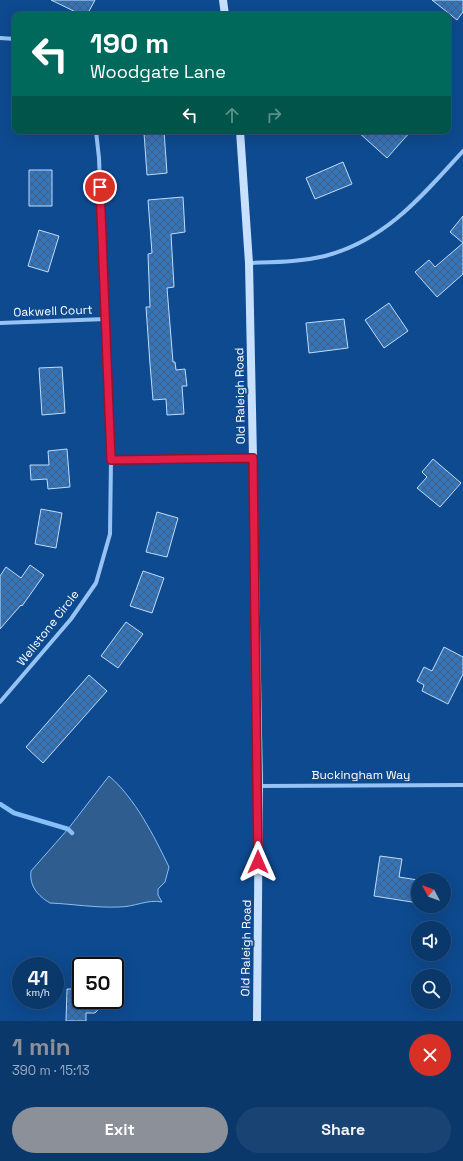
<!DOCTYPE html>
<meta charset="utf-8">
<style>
:root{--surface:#0a386b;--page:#184373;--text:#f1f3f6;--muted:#99acc1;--line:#2a527e;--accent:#8c9099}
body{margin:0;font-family:"Space Grotesk",sans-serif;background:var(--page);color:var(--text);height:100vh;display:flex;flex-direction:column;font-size:15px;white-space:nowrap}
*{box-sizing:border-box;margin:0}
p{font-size:13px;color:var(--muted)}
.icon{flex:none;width:22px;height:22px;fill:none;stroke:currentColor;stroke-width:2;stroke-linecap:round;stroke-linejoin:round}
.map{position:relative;height:1021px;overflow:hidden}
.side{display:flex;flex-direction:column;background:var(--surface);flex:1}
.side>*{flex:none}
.top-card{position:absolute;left:12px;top:12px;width:439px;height:122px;border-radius:8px;box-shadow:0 4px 16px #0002,0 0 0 1px var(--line);background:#00695c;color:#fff;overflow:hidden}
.needle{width:26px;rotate:311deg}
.buttons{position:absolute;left:411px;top:873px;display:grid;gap:8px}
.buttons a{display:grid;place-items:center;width:40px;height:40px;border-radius:50%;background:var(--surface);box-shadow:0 4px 16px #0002,0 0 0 1px var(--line);font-size:20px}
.speed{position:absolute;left:12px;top:957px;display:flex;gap:8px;font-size:20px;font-weight:700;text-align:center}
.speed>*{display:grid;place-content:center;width:52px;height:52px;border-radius:50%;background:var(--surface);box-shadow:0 4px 16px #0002,0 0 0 1px var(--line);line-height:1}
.speed small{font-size:10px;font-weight:400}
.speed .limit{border:2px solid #111;border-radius:6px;background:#fff;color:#111}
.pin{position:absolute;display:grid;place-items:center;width:34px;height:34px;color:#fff;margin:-17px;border:2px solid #fff;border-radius:50%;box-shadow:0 1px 4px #0007}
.me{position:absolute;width:44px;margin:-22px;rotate:0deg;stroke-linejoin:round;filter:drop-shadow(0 0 3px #0008)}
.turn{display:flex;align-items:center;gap:14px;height:84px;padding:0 12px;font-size:18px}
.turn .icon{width:52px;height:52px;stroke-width:2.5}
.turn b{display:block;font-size:28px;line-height:34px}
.lanes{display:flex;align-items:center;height:38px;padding:0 12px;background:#0003;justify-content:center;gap:20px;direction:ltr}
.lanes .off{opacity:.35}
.round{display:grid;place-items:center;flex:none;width:42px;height:42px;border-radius:21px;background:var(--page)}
.summary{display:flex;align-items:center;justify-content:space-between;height:68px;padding:0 12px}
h1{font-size:24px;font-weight:800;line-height:30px;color:var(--accent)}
.action{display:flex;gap:8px;margin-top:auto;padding:8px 12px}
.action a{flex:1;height:46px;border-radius:24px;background:var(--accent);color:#fff;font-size:16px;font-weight:800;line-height:46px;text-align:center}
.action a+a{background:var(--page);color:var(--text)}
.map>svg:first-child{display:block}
</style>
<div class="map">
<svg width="463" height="1021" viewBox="0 0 463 1021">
<defs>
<pattern id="building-cross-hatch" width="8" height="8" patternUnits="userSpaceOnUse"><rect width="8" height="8" fill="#3674b9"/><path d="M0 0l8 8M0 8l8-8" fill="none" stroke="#416082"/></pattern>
</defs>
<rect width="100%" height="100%" fill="#0e4a8f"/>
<!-- water -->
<path fill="#305d90" stroke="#88bff8" d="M109,776c26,22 45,60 60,91l-4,15 -7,7v6l4,7c-15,-3 -27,5 -43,5 -23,1 -46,-3 -69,-4 -12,-7 -21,-17 -19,-32l37,-42z"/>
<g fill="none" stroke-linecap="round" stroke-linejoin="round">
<!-- stream -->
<path stroke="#88bff8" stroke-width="4.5" d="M0,804l14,9 54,16 4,4"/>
</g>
<!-- building -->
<path fill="url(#building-cross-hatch)" stroke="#bfddfe" d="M51,0h44l-8,15h-5z
M432,0h31v12l-6,8z
M164,131l3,42 -20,2 -3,-42z
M357,131h54l-24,27z
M343,162l9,22 -37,15 -9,-21z
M29,170h23v36h-23z
M183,197l2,35 -14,2 3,53 -7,1 6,74h2l1,8 9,-1 2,17h-5l2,28 -17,1 -1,-16 -13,1 -3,-36 -4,-57h4l-2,-53 4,-1 -4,-53z
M463,216v58l-26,23 -22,-25 14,-12 6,7 28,-24 -13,-11z
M39,230l20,6 -11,36 -20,-6z
M389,303l19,28 -24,17 -19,-28z
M344,319l4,29 -39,5 -3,-30z
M62,367l3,46 -23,2 -3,-47z
M67,449l3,38 -22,2 -1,-10 -16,1 -1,-15h19l-1,-14z
M433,459l28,24 -21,24 -23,-19 10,-11 -5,-5z
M41,509l21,4 -6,35 -21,-4z
M157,512l21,6 -11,39 -21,-5z
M30,565l14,10 -22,31 -1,-1 -21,24v-53l6,-9 15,11z
M143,571l21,7 -12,35 -22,-7z
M126,622l17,12 -25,34 -17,-12z
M444,647l19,10v17l-15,30 -26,-13 2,-6 -7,-4 7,-14 8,4z
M89,675l18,16 -64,72 -17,-16z
M380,856l22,3 -3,18 19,3v23l-44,-7z
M67,989h14v11h26l-12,13h-9v8h-20z"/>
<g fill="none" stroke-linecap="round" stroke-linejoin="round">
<!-- street -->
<path stroke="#97c3f4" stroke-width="4" d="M0,38l15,1
M249,263c25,-1 51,-1 76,-7 61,-16 97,-60 138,-105
M0,323l106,-4
M111,460l142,-2
M0,702l71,-83 25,-36 14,-49 1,-74 -12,-302 -3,-27
M259,786l204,-1"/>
<!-- secondary -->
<path stroke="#c7e0fd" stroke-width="8" d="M223,0l2,15
M240,131l9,132 4,195 6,328 -2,235"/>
</g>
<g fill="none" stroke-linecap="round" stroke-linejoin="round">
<!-- route casing -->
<g stroke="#92132f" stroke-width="10">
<path id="route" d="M100,187l11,273 142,-2 5,404"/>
</g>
<!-- route -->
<use href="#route" stroke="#e11d48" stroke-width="7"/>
</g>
<g text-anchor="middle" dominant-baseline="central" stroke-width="4" stroke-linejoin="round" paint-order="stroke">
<!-- street labels -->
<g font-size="12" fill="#fff" stroke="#0e4a8f">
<text transform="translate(53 311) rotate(-2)">Oakwell Court</text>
<text transform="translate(240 396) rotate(-91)">Old Raleigh Road</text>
<text transform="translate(48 628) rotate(-52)">Wellstone Circle</text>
<text x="361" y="775">Buckingham Way</text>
<text transform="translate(246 948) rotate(-89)">Old Raleigh Road</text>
</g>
</g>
</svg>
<div class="buttons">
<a><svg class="needle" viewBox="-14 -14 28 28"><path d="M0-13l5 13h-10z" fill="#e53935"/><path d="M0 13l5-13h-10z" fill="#99acc1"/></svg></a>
<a><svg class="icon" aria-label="sound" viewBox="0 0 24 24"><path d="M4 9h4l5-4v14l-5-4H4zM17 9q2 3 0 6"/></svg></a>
<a><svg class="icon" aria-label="search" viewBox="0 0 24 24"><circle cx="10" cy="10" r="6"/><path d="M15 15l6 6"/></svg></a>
</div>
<div class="speed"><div>41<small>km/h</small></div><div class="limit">50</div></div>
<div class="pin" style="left:100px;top:187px;background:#d93025"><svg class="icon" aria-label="arrive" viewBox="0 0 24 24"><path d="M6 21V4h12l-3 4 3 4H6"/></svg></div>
<svg class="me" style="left:258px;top:862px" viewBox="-20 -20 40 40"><path d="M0-17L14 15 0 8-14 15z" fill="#e11d48" stroke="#fff" stroke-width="4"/></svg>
<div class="top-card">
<div class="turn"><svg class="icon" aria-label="left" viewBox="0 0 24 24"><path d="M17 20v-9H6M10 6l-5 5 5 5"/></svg><div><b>190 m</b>Woodgate Lane</div></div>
<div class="lanes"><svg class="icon" aria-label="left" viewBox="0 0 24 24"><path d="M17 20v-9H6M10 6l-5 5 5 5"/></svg><svg class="icon off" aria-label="ahead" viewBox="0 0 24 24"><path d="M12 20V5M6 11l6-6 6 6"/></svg><svg class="icon off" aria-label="right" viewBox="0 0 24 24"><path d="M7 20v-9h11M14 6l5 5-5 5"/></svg></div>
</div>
</div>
<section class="side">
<div class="summary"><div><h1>1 min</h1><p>390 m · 15:13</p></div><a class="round" style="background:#d93025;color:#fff"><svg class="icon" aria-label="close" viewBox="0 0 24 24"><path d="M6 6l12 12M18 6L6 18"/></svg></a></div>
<div class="action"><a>Exit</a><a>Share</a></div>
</section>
